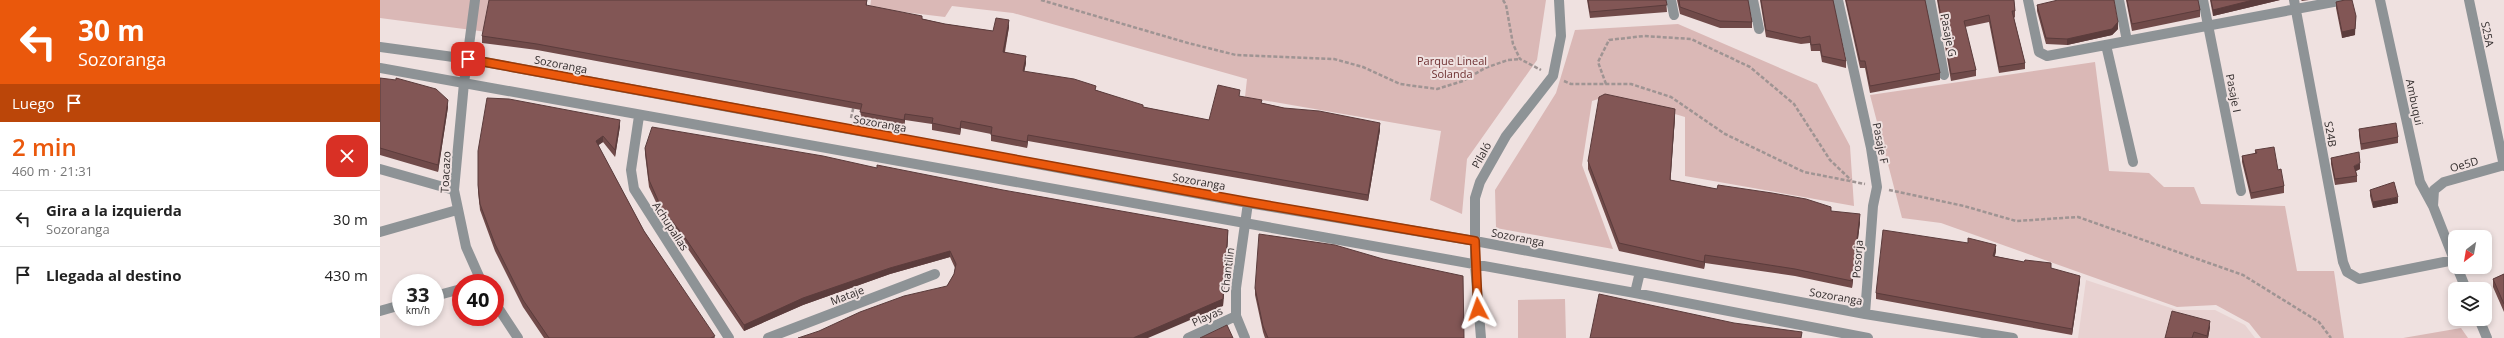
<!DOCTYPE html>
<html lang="es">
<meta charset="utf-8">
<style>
:root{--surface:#fff;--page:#f6f6f6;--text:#222;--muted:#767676;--line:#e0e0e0;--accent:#ea580c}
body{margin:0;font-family:"Open Sans",sans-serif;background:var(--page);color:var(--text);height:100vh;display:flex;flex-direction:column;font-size:15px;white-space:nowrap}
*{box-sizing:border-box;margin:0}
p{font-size:13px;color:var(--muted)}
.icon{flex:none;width:22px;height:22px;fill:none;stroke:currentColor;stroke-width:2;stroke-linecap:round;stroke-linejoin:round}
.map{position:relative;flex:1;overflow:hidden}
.sheet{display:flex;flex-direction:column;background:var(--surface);width:380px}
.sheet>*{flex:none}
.banner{background:#ea580c;color:#fff;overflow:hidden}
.needle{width:26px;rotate:211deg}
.controls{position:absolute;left:2068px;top:230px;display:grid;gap:8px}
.controls a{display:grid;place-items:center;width:44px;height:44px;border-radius:8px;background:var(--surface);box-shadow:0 2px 6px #0003;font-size:20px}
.speed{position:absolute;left:12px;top:274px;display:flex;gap:8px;font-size:20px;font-weight:700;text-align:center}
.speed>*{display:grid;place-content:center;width:52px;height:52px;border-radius:50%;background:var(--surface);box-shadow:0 2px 6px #0003;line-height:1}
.speed small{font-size:10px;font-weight:400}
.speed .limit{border:6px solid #d22;background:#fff;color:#111}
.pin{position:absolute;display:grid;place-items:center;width:34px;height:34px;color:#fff;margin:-17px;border-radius:8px;box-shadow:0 2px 6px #0006}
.me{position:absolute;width:44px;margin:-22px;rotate:356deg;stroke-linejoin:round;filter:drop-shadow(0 0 3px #0008)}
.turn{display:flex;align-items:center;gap:14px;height:84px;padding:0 12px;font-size:18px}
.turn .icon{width:52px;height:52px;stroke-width:2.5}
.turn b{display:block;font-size:28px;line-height:34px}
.then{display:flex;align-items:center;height:38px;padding:0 12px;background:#0003;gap:8px;font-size:15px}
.round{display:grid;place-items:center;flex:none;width:42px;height:42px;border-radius:12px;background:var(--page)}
.summary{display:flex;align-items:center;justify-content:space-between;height:68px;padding:0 12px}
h1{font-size:24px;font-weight:600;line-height:30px;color:var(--accent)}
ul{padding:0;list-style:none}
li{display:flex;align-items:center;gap:12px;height:56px;padding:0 12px;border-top:1px solid var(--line)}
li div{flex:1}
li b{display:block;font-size:15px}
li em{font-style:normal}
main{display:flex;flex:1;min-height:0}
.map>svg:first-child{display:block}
</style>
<main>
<section class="sheet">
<div class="banner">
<div class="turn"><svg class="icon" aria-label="left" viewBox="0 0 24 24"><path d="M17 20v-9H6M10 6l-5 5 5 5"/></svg><div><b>30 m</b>Sozoranga</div></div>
<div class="then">Luego<svg class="icon" aria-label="arrive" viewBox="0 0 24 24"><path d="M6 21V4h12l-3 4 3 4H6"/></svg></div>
</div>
<div class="summary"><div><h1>2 min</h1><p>460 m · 21:31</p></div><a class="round" style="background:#d93025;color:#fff"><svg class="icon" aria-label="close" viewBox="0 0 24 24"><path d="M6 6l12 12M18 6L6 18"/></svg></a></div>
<ul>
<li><svg class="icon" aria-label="left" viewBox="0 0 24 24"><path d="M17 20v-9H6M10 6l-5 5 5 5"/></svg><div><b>Gira a la izquierda</b><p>Sozoranga</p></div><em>30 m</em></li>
<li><svg class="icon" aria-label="arrive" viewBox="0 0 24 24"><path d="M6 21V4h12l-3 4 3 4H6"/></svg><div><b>Llegada al destino</b></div><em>430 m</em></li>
</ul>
</section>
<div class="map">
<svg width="2124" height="338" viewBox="0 0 2124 338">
<rect width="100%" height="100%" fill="#efe1e0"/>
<!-- built -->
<path fill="#e8d2d1" d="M1706,280l91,30h38l30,15 10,13h-177z"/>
<!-- green -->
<path fill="#dab8b6" d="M0,0h112l-5,32 -107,-14z
M491,0h675l-9,60 -70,99 -5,55 -32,-14 11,-69 -196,-34 2,-18 -234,-66 -61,-7 -7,11 -75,-9z
M1298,24l139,60 33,62 4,60 -169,-30v-59l-74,-22 -19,6 -10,64 31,84 -117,-21 -1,-38 61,-97 19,-63z
M1715,62l14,109 40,2 15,14h30l7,17 84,2 12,65h37l10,67h-83l-12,-15 -33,-18 -39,2 -236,-84 -39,-5 -32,-123z
M1185,299l1,39h-48v-38z
M2081,328l7,10h-65z"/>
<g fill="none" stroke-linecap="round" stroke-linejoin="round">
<!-- path -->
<path stroke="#9f9493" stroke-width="2.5" stroke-dasharray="4 2" stroke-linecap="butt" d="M661,0l147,43 48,12 98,4 29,8 37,17 37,5 26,-8 22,-13 23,-8 12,-1
M1123,0l3,5 7,39 7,15 21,11
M1184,81l7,3h60l40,13 54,37 79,38 61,12
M1226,84l-8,-22 11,-22 35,-4 47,3 59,28 44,37 36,56 21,20
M471,118l3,-13
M1509,190l75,16 52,15 62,-4 165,58 76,47 12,16"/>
<!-- minor -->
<path stroke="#8e9396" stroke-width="10" d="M95,0l-11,83 -10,107 12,57 16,36
M1291,0l3,15
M1373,0l6,29
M1458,0l33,148 6,39 -4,19 -8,108
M1550,0l14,75
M1648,0l11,52 8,4 297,-56
M1739,0l8,41
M1823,0l38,191
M1914,0l49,262 4,10 12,7 95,-19
M2000,0l40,182 13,24
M2089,0l35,166
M1726,45l27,117
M0,47l88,12 780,144 227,38 390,73 148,24
M0,68l1255,225 233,45
M259,116l-8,54 3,19 95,149
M0,169l74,21
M0,232l77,-22
M2075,262l-22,-56 1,-16 10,-8 60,-17
M2077,267l9,22
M1255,293l5,-21
M55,296l26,-7
M115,303l23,35
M0,311l21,-6
M2099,319l8,19
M388,338l167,-64
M808,338l48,-22
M865,338l-9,-22v-28l12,-85
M1101,338l-6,-73v-67l5,-16 26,-46 47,-60 8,-40 -2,-36"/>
</g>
<!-- wall -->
<path fill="#704a49" d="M487,0v6l78,18 48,7 16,-4 -4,25 21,11 -2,9 72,18 47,17 66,13 31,-24 22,7 118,27 -12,71 -340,-60 -1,7 -36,-7v-7l-30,-6 -1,7 -28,-5v-6l-27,-4 -1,6 -44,-8 1,-8 -324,-60 -55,-7v-7z
M1207,0h79l1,12 -77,6z
M1297,0h71l4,22v6h-32l-40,-14z
M1380,0h73l13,61v7l-24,-6 -2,-11h-9l-1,-8 -9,1 -35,-7z
M1465,0h80l15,73v7l-70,13 -5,-25h-5z
M1557,0h77l1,11v6l-1,1 11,45v6l-26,4 -10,-51 -24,5 11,43v6l-25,5z
M1746,0h72l2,10v7l-68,14z
M1830,0h70l-67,16z
M1921,0h8l-7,1z
M1956,2l19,33 -13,3 -6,-30z
M1657,5l81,24 -6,6 -45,10 -21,-1 -9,-33z
M0,78l68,29 -10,65 -58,-17z
M1295,117l-5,63 161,31 29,11 -8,66 -57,-12 -90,-13 -1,6 -85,-18 -31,-82v-8z
M240,126l-5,31 -12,-15 -5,3 46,86 71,107h-171l-21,-31 -28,-56 -15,-41 -2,-18v-41z
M1979,129l39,8v6l-37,7 -2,-15z
M265,148l232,20 351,69 -5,69 -276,-20 7,-12 1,-6 -5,-11 -60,17 -87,31 -59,26 -58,-85 -25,-33 -12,-26 -4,-33z
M1875,150l23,20 6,16v7l-33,6 -9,-37v-6l13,-2z
M1951,158l29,11 -4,2 1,5v6l-22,3 -4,-21z
M1990,190l28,13 -25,5 -3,-12z
M1616,251l-1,5 56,12 29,13 -8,54 -196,-36v-6z
M2124,274v38l-11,-25v-8z
M875,288l209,50h-199l-2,-6 -8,-37z
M1830,327l-2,11h-43z"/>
<!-- shaded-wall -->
<path fill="#5b3c3c" d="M1873,0h27l-67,16v-6z
M1976,16l-1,19 -13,3v-6z
M629,20v7l-6,31v-6z
M1738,22v7l-6,6 -45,10v-6z
M646,56v7l-3,15v-7z
M68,100v7l-10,65v-7z
M1295,109v8l-5,71v-8z
M525,114v6l-1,6v-6z
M240,120v6l-5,31v-7z
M581,121v7l-1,7v-6z
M1000,123v7l-12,71v-6z
M648,135v6l-1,7v-6z
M223,136v6l-7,5v-6z
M1980,163v6l-6,3v-6z
M2018,197v6l-25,5v-6z
M1480,214v8l-8,66v-7z
M848,230v7l-5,69 -75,32h-15z
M1616,245v6l-3,11v-6z
M570,251v6l-60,17 -87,31 -59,26v-6l59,-27 87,-30z
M1325,255v8l-1,6v-7z
M1700,276v5l-8,54v-6z
M1830,321v6l-2,11h-1z"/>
<!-- building -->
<path fill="#825655" stroke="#5b3c3c" d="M109,0h378l-1,5 56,11v3l23,5 48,7 3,-13 13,2 -6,32 23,4 -3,15 51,8 22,7 -1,4 48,15v2l66,13 9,-35 22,5 -1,6 23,4 -1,3 23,5 35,3 61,12 -12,72 -340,-60 -1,7 -36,-7 1,-8 -31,-6 -1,8 -28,-6 1,-5 -28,-4 -1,6 -44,-8 2,-8 -325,-60 -55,-8z
M1208,0h78l1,5 -77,7z
M1299,0h69l4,22 -32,-1 -40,-14z
M1381,0h72l13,61 -24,-5 -2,-12 -9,1 -1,-9 -9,2 -35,-8z
M1466,0h79l15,73 -70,13 -5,-25h-5z
M1558,0h76l1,11h-3l13,52 -26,4 -10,-52 -25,6 12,49 -25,4z
M1678,0h56l4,22 -6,7 -45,10 -21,-1 -9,-33z
M1747,0h71l2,10 -68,14z
M1831,0h42l-40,10z
M1965,0h7l4,16 -1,13 -13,3 -6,-30z
M0,78l16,2v-2l40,11 12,11 -10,65 -58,-17z
M1225,94l70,15 -5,71 47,9 1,-4 54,8 34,6 25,8v4l29,3 -8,67 -57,-12 -90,-14 -1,7 -85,-19 -31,-82 11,-64z
M107,98l22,1 111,21 -5,30 -12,-14 -7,5 48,90 71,105 -4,2h-162l-26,-38 -28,-56 -15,-40 -2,-19v-34z
M2016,123l2,14 -37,7 -2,-15z
M272,127l171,29 54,12v-3l126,25 225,40 -5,69 -90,39h-335l21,-7 41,-19 44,-16 43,-10 7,-12 2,-10 -6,-13 -60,17 -87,30 -59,27 -58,-86 -25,-32 -12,-27 -4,-32z
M1894,147l4,23 3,-1 3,17 -33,7 -9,-37 15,-3 -2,-3z
M1979,152l1,11 -6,3 3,10 -22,3 -4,-21z
M2014,182l4,15 -25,5 -3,-12z
M1503,230l85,13v-5l28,7 -3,11 31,6 1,-2 26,3v5l29,8 -8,53 -196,-36z
M879,234l76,11 48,14 80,17 1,62h-196l-5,-12 -8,-38z
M2124,274v30l-11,-25z
M1219,294l135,29 68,9 -1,6h-211z
M1792,311l38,10 -3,15 -13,-4 -2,6h-27z
M847,325l6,13h-33z"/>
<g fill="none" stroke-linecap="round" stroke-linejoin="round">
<!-- route casing -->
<g stroke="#983908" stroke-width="10">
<path id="route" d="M88,59l780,143 227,39 3,68"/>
</g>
<!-- route -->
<use href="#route" stroke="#ea580c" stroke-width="7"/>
</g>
<g text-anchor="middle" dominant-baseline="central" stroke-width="4" stroke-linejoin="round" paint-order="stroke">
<!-- street labels -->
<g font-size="11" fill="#312b2b" stroke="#efe1e0">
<text transform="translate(2108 34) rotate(78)">S25A</text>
<text transform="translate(1569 35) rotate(79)">Pasaje G</text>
<text transform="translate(181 64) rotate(11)">Sozoranga</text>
<text transform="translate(1854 93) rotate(79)">Pasaje I</text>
<text transform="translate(2035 102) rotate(78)">Ambuqui</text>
<text transform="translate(500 123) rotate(10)">Sozoranga</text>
<text transform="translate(1951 134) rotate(80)">S24B</text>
<text transform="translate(1501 143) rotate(79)">Pasaje F</text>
<text transform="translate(1101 155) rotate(-61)">Pilaló</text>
<text transform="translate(2084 164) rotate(-16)">Oe5D</text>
<text transform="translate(65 172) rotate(-87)">Toacazo</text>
<text transform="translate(819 181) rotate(10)">Sozoranga</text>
<text transform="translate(291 226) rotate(57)">Achupallas</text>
<text transform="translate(1138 237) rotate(11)">Sozoranga</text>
<text transform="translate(1477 259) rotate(-86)">Posorja</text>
<text transform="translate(847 270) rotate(-83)">Chantilin</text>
<text transform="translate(467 295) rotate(-21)">Mataje</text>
<text transform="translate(1456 296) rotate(10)">Sozoranga</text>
<text transform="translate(827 316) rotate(-24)">Playas</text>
</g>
<!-- park labels -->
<g font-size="11" fill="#6f3132" stroke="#efe1e0">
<text x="1072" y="60">Parque Lineal<tspan x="1072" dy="13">Solanda</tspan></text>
</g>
</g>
</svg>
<div class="controls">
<a><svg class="needle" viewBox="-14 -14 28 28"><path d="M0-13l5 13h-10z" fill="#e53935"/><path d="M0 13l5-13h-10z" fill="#767676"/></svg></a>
<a><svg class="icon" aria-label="layers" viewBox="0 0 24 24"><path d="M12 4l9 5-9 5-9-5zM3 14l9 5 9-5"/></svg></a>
</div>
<div class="speed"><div>33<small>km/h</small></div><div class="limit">40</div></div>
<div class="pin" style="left:88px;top:59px;background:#d93025"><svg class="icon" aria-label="arrive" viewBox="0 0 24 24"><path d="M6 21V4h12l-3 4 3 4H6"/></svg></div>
<svg class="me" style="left:1098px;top:309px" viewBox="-20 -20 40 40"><path d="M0-17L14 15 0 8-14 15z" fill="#ea580c" stroke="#fff" stroke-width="4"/></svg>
</div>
</main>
